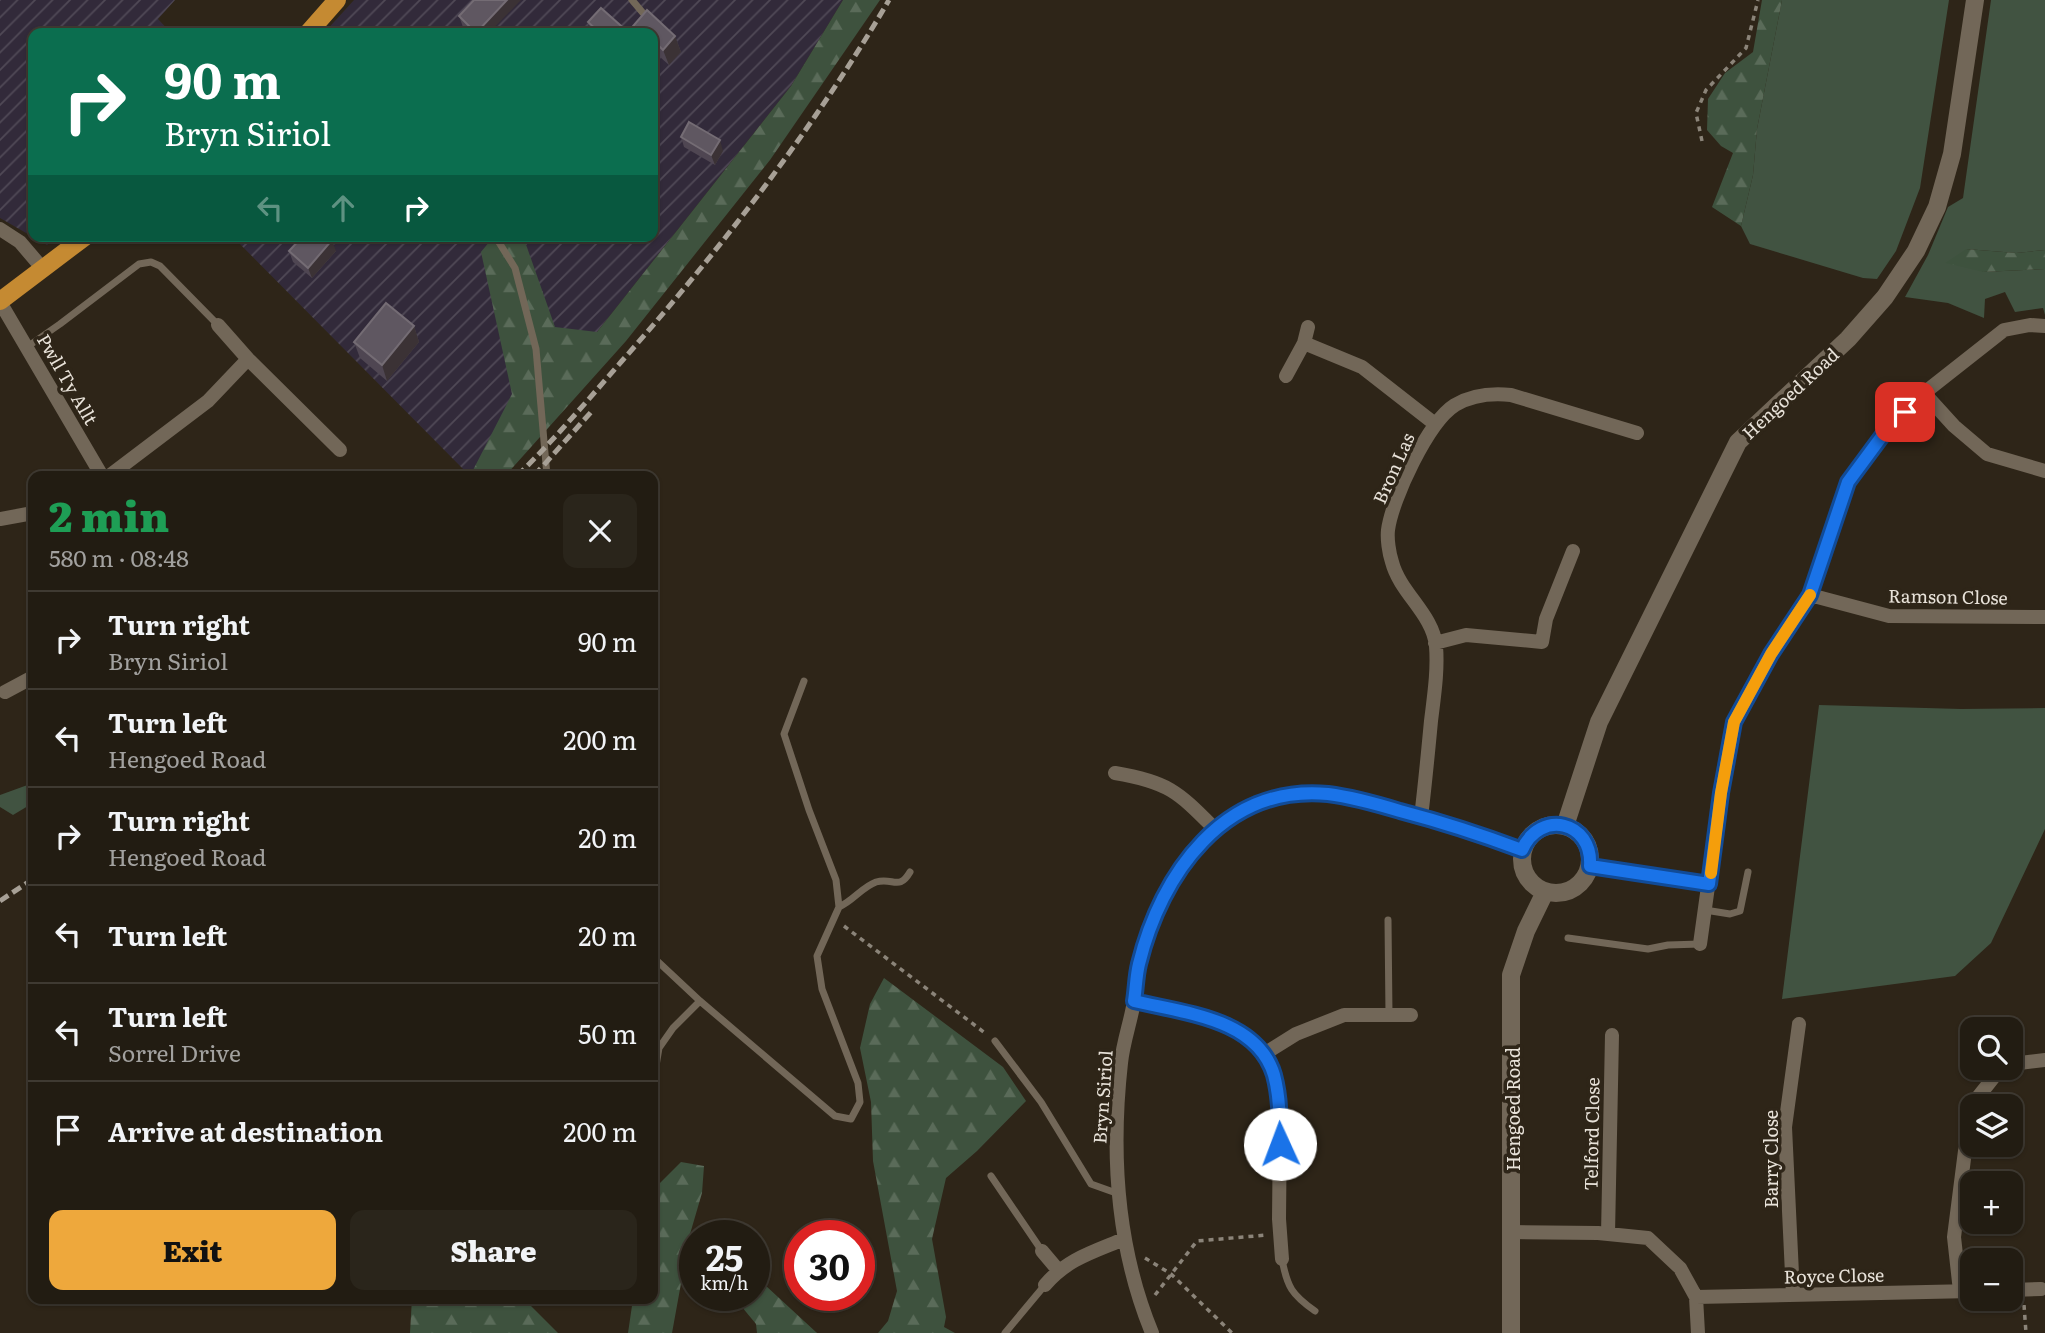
<!DOCTYPE html>
<meta charset="utf-8">
<style>
:root{--surface:#221c12;--page:#2a251b;--text:#f1f3f6;--muted:#a2a19f;--line:#3f3a32;--accent:#eea83c}
body{margin:0;font-family:Literata,serif;background:var(--page);color:var(--text);height:100vh;display:flex;flex-direction:column;font-size:26px;white-space:nowrap}
*{box-sizing:border-box;margin:0}
p{font-size:23px;color:var(--muted)}
.icon{flex:none;width:38px;height:38px;fill:none;stroke:currentColor;stroke-width:2;stroke-linecap:round;stroke-linejoin:round}
.map{position:relative;flex:1;overflow:hidden}
.side{position:absolute;left:28px;top:471px;width:630px;height:833px;display:flex;flex-direction:column;background:var(--surface);border-radius:14px;box-shadow:0 2px 5px #0004,0 0 0 2px var(--line)}
.side>*{flex:none}
.top-card{position:absolute;left:28px;top:28px;width:630px;height:214px;border-radius:14px;box-shadow:0 2px 5px #0004,0 0 0 2px var(--line);background:#0b6e4f;color:#fff;overflow:hidden}
.tools{position:absolute;left:1960px;top:1017px;display:grid;gap:14px}
.tools a{display:grid;place-items:center;width:63px;height:63px;border-radius:14px;background:var(--surface);box-shadow:0 2px 5px #0004,0 0 0 2px var(--line);font-size:35px}
.speed{position:absolute;left:679px;top:1220px;display:flex;gap:14px;font-size:35px;font-weight:700;text-align:center}
.speed>*{display:grid;place-content:center;width:91px;height:91px;border-radius:50%;background:var(--surface);box-shadow:0 2px 5px #0004,0 0 0 2px var(--line);line-height:1}
.speed small{font-size:18px;font-weight:400}
.speed .limit{border:10px solid #d22;background:#fff;color:#111}
.pin{position:absolute;display:grid;place-items:center;width:60px;height:60px;color:#fff;margin:-30px;border-radius:14px;box-shadow:0 4px 10px #0006}
.me{position:absolute;width:77px;margin:-38px;rotate:358deg;stroke-linejoin:round;filter:drop-shadow(0 0 5px #0008)}
.turn{display:flex;align-items:center;gap:24px;height:147px;padding:0 21px;font-size:32px}
.turn .icon{width:91px;height:91px;stroke-width:2.5}
.turn b{display:block;font-size:49px;line-height:60px}
.lanes{display:flex;align-items:center;height:66px;padding:0 21px;background:#0003;justify-content:center;gap:35px;direction:ltr}
.lanes .off{opacity:.35}
.round{display:grid;place-items:center;flex:none;width:74px;height:74px;border-radius:14px;background:var(--page)}
.head{display:flex;align-items:center;justify-content:space-between;height:119px;padding:0 21px}
h1{font-size:42px;font-weight:800;line-height:52px;color:#1e9e55}
.primary-button{display:flex;gap:14px;margin-top:auto;padding:14px 21px}
.primary-button a{flex:1;height:80px;border-radius:14px;background:var(--accent);color:#111;font-size:28px;font-weight:800;line-height:80px;text-align:center}
.primary-button a+a{background:var(--page);color:var(--text)}
ul{padding:0;list-style:none}
li{display:flex;align-items:center;gap:21px;height:98px;padding:0 21px;border-top:2px solid var(--line)}
li div{flex:1}
li b{display:block;font-size:26px}
li em{font-style:normal}
.map>svg:first-child{display:block}
</style>
<div class="map">
<svg width="2045" height="1333" viewBox="0 0 2045 1333">
<defs>
<pattern id="industrial-furrows" width="10" height="10" patternUnits="userSpaceOnUse" patternTransform="scale(1.75)"><rect width="10" height="10" fill="#322a3a"/><path d="M-1 1l2-2M0 10L10 0M9 11l2-2" fill="none" stroke="#504956"/></pattern>
<pattern id="forest-firs" width="22" height="20" patternUnits="userSpaceOnUse" patternTransform="scale(1.75)"><rect width="22" height="20" fill="#3e523e"/><path d="M5 1l3.5 6h-7zM16 11l3.5 6h-7z" fill="#5a6b59"/></pattern>
</defs>
<rect width="100%" height="100%" fill="#2e2518"/>
<!-- industrial -->
<path fill="url(#industrial-furrows)" d="M0,0h175l-17,19 13,14h-138v203h24l-10,9 -47,-27z
M354,0h489l-52,86 -194,246 -127,144 -238,-240h421v-203h-329z"/>
<!-- green -->
<path fill="#415341" d="M1782,0h167l-29,188 -24,63 -19,28 -14,-1 -113,-34 -9,-18 12,-51 4,-46z
M1991,0h54v250l-29,3 -50,-4 17,23 62,-3v46l-2,-7 -28,4 -10,-20 -20,7 -1,19 -36,-15 -43,-6 23,-42 20,-48 15,-9z
M1819,705l142,4 84,-1v121l-54,114 -36,33 -173,23z
M33,783v20l-20,12 -13,-8v-12z"/>
<!-- forest -->
<path fill="url(#forest-firs)" d="M843,0h37l-110,160 -144,181 -121,135h-35l42,-82 -31,-142 13,-16h29l32,91 42,5 194,-246z
M1762,0h20l-25,129 -4,46 -12,51 -29,-19 21,-54 -12,-7 -14,-16 1,-31 17,-26 28,-21z
M1966,249l50,4 29,-3v19l-62,3 -38,-9z
M884,978l119,89 23,34 -49,50 -31,27 -14,61 14,78 -2,10 11,6h-77l10,-12 9,-30 -24,-130 -2,-59 -11,-54 10,-44z
M681,1162l23,4 -2,27 -12,41 -18,99h-44l5,-34 20,-1v-108z
M754,1275l63,58h-60l-1,-9 -24,-29h22z
M412,1298l112,1 34,34h-148z"/>
<g fill="none" stroke-linecap="round" stroke-linejoin="round">
<!-- path -->
<path stroke="#8b8479" stroke-width="3.5" stroke-dasharray="5 5" stroke-linecap="butt" d="M1702,141l-6,-28 10,-23 40,-42 12,-48
M844,926l141,107
M1145,1258l26,16 61,59
M1155,1295l42,-54 70,-6
M2024,1305l2,28"/>
<!-- lane -->
<path stroke="#726758" stroke-width="7" d="M632,0l11,13
M495,236l20,32 21,81 11,127
M27,347l33,-23 79,-60 12,-2 9,4 58,59
M839,907c14,-6 23,-20 37,-25 17,-5 23,9 34,-10
M1705,910l25,4 10,-3 8,-39
M1388,920l1,95
M1568,938l80,11 20,-4 32,-1
M653,957l47,44 135,115 16,3 9,-17 -2,-19 -36,-94 -5,-33 22,-49 -3,-27 -27,-70 -25,-76 20,-53
M995,1041l46,61 50,82 28,10
M655,1072l4,-24 14,-20 27,-27
M991,1176l51,75
M1282,1259c5,28 10,36 33,52
M1005,1333l40,-48"/>
<!-- street -->
<path stroke="#726758" stroke-width="14" d="M0,229l20,13 23,27
M0,302l102,174
M218,325l30,34 92,91
M1304,343l58,24 73,57
M1286,376l18,-33 4,-16
M1924,393l30,33 33,28 58,17
M109,476l99,-75 40,-42
M0,519l33,-6
M1810,595l79,21 156,1
M1435,643l31,-8 76,7 4,-23 27,-68
M5,692l28,-15
M1115,773c54,9 63,19 100,56
M1421,817c4,-32 7,-64 10,-96 3,-25 7,-50 5,-75 -3,-32 -36,-53 -44,-84 -3,-9 -5,-23 -4,-32 4,-31 40,-108 67,-125 17,-10 37,-12 56,-10l126,38
M1590,866l119,18
M1700,944l21,-151 13,-71 37,-68 39,-59 38,-113 37,-50 39,-39 80,-63 26,-5 15,1
M1134,1001l81,19 29,14 20,20 10,20 6,46 -1,99 3,40
M1264,1054l32,-20 48,-19h67
M2011,1064l34,-4
M1976,1106l2,-9 23,-29
M1511,1232l87,1 50,5 32,30 16,29 2,36
M1608,1234l4,-199
M1042,1251l16,19
M1045,1285c22,-26 48,-33 79,-46
M2011,1290l30,-1
M1960,1291l-6,-54 11,-86 7,-30
M1793,1295l-8,-168 14,-103
M1696,1297l276,-6
M1152,1333c-35,-85 -41,-180 -31,-270 2,-21 10,-42 13,-62 2,-12 2,-25 5,-37 19,-78 65,-152 148,-168 39,-7 78,5 115,15 41,12 80,24 120,39"/>
<!-- secondary -->
<path stroke="#726758" stroke-width="18" d="M1522 859a34 34 0 1 1 68 0a34 34 0 1 1-68 0Z
M1565,826l34,-104 139,-280 110,-103 37,-42 31,-46 21,-44 15,-53 23,-154
M1511,1333v-358l15,-44 19,-39"/>
<!-- primary -->
<path stroke="#c58a32" stroke-width="18" d="M308,33l29,-33
M0,301l86,-65"/>
<!-- rail -->
<path stroke="#a7a096" stroke-width="5" stroke-dasharray="10 5" stroke-linecap="butt" d="M517,476c37,-36 70,-75 104,-114 99,-112 192,-232 268,-362
M534,476l58,-65
M0,901l33,-22"/>
</g>
<!-- wall -->
<path fill="#4f4652" d="M601,8l27,24 19,-22 28,26 6,16 -12,13 -9,-8 -7,8v-32h-61l-4,-11z
M459,16l30,17h-19l-7,-6z
M681,137l42,14 -8,14 -31,-18z
M289,251h47l-24,27 -19,-16z
M414,326l5,16 -32,39 -27,-23 -6,-16z"/>
<!-- shaded-wall -->
<path fill="#3b3235" d="M507,0h14l-32,33h-12z
M675,36l6,16 -12,13 -6,-15z
M654,41l6,16 -7,8v-23z
M653,102l4,11 -4,6z
M720,140l3,11 -8,14 -4,-10z
M332,240l4,11 -24,27 -4,-10z
M414,326l5,16 -32,39 -5,-16z"/>
<!-- building -->
<path fill="#5f5761" stroke="#746c74" stroke-width="2" d="M474,0h33l-31,33 -17,-17z
M601,8l27,24 19,-22 28,26 -12,14 -9,-9 -1,1v-9h-53l-12,-11z
M689,122l31,18 -9,15 -30,-18z
M303,236h25l4,4 -24,28 -19,-17z
M386,303l28,23 -32,39 -28,-23z"/>
<g fill="none" stroke-linecap="round" stroke-linejoin="round">
<!-- route casing -->
<g stroke="#114b97" stroke-width="18">
<path id="route" d="M1280,1144c0,-22 0,-47 -6,-69 -17,-57 -91,-62 -140,-74 2,-12 2,-25 5,-37 22,-90 85,-180 189,-170 24,3 49,10 72,17 42,11 82,24 122,39 18,-41 71,-29 68,16l119,18 12,-91 13,-71 37,-68 39,-59 38,-113 37,-50 20,-20"/>
</g>
<!-- route -->
<use href="#route" stroke="#1a73e8" stroke-width="12"/>
<!-- slow -->
<path stroke="#f59e0b" stroke-width="12" d="M1711,873l10,-80 13,-71 37,-68 39,-59"/>
</g>
<g text-anchor="middle" dominant-baseline="central" stroke-width="7" stroke-linejoin="round" paint-order="stroke">
<!-- street labels -->
<g font-size="18" fill="#e8e2d9" stroke="#2e2518">
<text transform="translate(68 379) rotate(60)">Pwll Ty Allt</text>
<text transform="translate(1790 393) rotate(-43)">Hengoed Road</text>
<text transform="translate(1393 468) rotate(-66)">Bron Las</text>
<text transform="translate(1948 596) rotate(1)">Ramson Close</text>
<text transform="translate(1102 1097) rotate(-86)">Bryn Siriol</text>
<text transform="translate(1512 1109) rotate(-90)">Hengoed Road</text>
<text transform="translate(1591 1134) rotate(-89)">Telford Close</text>
<text transform="translate(1770 1159) rotate(-90)">Barry Close</text>
<text transform="translate(1834 1275) rotate(-1)">Royce Close</text>
</g>
</g>
</svg>
<div class="tools">
<a><svg class="icon" aria-label="search" viewBox="0 0 24 24"><circle cx="10" cy="10" r="6"/><path d="M15 15l6 6"/></svg></a>
<a><svg class="icon" aria-label="layers" viewBox="0 0 24 24"><path d="M12 4l9 5-9 5-9-5zM3 14l9 5 9-5"/></svg></a>
<a>+</a>
<a>−</a>
</div>
<div class="speed"><div>25<small>km/h</small></div><div class="limit">30</div></div>
<div class="pin" style="left:1905px;top:412px;background:#d93025"><svg class="icon" aria-label="arrive" viewBox="0 0 24 24"><path d="M6 21V4h12l-3 4 3 4H6"/></svg></div>
<svg class="me" style="left:1280px;top:1144px" viewBox="-20 -20 40 40"><circle r="19" fill="#fff"/><path d="M0-13L10 11 0 6-10 11z" fill="#1a73e8"/></svg>
<div class="top-card">
<div class="turn"><svg class="icon" aria-label="right" viewBox="0 0 24 24"><path d="M7 20v-9h11M14 6l5 5-5 5"/></svg><div><b>90 m</b>Bryn Siriol</div></div>
<div class="lanes"><svg class="icon off" aria-label="left" viewBox="0 0 24 24"><path d="M17 20v-9H6M10 6l-5 5 5 5"/></svg><svg class="icon off" aria-label="ahead" viewBox="0 0 24 24"><path d="M12 20V5M6 11l6-6 6 6"/></svg><svg class="icon" aria-label="right" viewBox="0 0 24 24"><path d="M7 20v-9h11M14 6l5 5-5 5"/></svg></div>
</div>
<section class="side">
<div class="head"><div><h1>2 min</h1><p>580 m · 08:48</p></div><a class="round"><svg class="icon" aria-label="close" viewBox="0 0 24 24"><path d="M6 6l12 12M18 6L6 18"/></svg></a></div>
<ul>
<li><svg class="icon" aria-label="right" viewBox="0 0 24 24"><path d="M7 20v-9h11M14 6l5 5-5 5"/></svg><div><b>Turn right</b><p>Bryn Siriol</p></div><em>90 m</em></li>
<li><svg class="icon" aria-label="left" viewBox="0 0 24 24"><path d="M17 20v-9H6M10 6l-5 5 5 5"/></svg><div><b>Turn left</b><p>Hengoed Road</p></div><em>200 m</em></li>
<li><svg class="icon" aria-label="right" viewBox="0 0 24 24"><path d="M7 20v-9h11M14 6l5 5-5 5"/></svg><div><b>Turn right</b><p>Hengoed Road</p></div><em>20 m</em></li>
<li><svg class="icon" aria-label="left" viewBox="0 0 24 24"><path d="M17 20v-9H6M10 6l-5 5 5 5"/></svg><div><b>Turn left</b></div><em>20 m</em></li>
<li><svg class="icon" aria-label="left" viewBox="0 0 24 24"><path d="M17 20v-9H6M10 6l-5 5 5 5"/></svg><div><b>Turn left</b><p>Sorrel Drive</p></div><em>50 m</em></li>
<li><svg class="icon" aria-label="arrive" viewBox="0 0 24 24"><path d="M6 21V4h12l-3 4 3 4H6"/></svg><div><b>Arrive at destination</b></div><em>200 m</em></li>
</ul>
<div class="primary-button"><a>Exit</a><a>Share</a></div>
</section>
</div>
